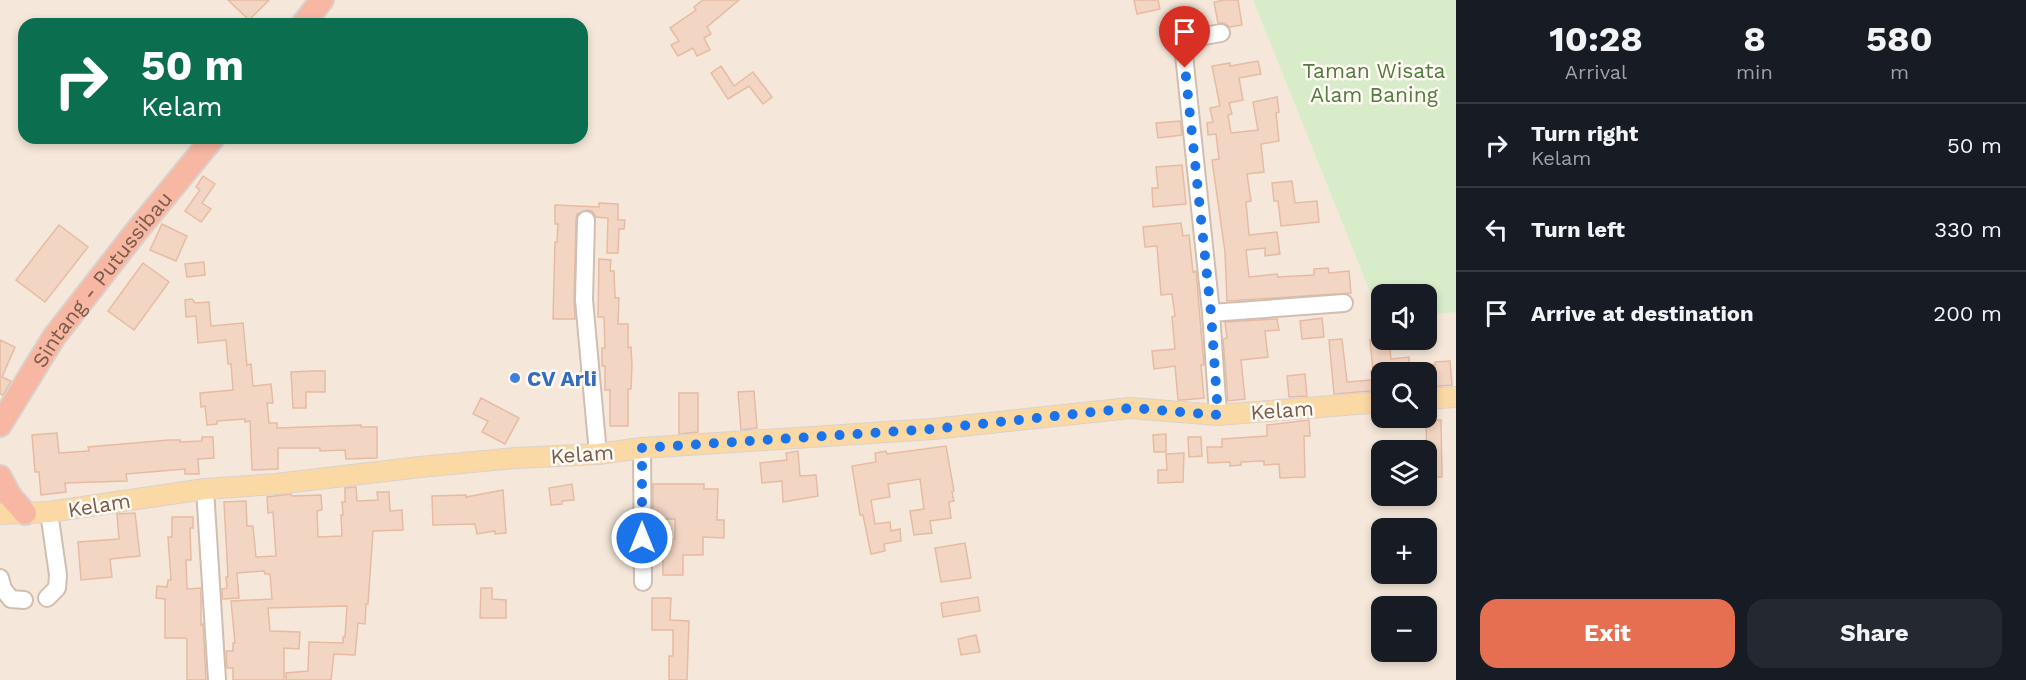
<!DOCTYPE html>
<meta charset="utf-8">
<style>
:root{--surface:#171b24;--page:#242831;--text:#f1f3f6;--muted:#9ea1a6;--line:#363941;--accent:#e76f51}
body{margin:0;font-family:"Work Sans",sans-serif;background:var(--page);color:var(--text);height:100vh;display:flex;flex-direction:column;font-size:22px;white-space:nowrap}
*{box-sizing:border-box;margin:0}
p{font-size:20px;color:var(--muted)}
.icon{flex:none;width:33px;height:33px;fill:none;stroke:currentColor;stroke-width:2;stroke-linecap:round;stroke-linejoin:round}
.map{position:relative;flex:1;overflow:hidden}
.panel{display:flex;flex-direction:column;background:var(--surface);width:570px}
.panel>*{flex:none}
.guide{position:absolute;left:18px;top:18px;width:570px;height:126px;border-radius:18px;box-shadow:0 3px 9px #0003;background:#0b6e4f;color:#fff;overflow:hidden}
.fabs{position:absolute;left:1371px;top:284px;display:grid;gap:12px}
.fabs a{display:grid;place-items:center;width:66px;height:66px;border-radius:12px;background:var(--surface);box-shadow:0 3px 9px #0003;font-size:30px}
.pin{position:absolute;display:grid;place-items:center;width:51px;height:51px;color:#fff;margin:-62px -26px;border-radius:50% 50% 50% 0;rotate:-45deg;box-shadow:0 0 6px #0007}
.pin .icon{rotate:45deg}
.me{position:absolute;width:66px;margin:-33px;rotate:0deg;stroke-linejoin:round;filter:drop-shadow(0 0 4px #0008)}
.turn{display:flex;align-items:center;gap:21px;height:126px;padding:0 24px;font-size:27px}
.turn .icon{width:78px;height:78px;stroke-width:2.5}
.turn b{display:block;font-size:42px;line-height:51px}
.eta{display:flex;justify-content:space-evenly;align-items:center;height:102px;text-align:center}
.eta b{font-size:36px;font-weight:700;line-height:42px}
.primary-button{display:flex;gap:12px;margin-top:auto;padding:12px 24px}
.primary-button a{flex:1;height:69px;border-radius:18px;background:var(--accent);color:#fff;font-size:24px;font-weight:700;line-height:69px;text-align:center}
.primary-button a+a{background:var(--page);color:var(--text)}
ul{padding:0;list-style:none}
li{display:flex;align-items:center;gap:18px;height:84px;padding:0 24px;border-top:2px solid var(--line)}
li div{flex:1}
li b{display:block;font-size:22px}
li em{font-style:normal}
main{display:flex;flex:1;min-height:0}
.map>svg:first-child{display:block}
</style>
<main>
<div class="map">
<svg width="1456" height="680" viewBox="0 0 1456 680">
<rect width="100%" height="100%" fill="#fdf6ec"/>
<!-- residential -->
<path fill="#f5e8da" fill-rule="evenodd" d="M0,0h1456v680h-1456zM24,24h558v114h-558zM1382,294h44v45h-44zM1382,372h44v45h-44zM1382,450h44v45h-44zM1382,528h44v45h-44zM1382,606h44v45h-44z"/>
<!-- green -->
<path fill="#d8ecc9" d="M1253,0h203v312l-29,3 -1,-21h-44l-1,25z"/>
<!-- building -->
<path fill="#f3d5c3" stroke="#e6bba3" stroke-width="1.5" d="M228,0h41l-20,20z
M703,0h36l-32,27 4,7 -7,4 6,12 -13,6 -4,-8 -15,8 -7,-11 8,-4 -9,-13 26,-18 -2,-3z
M1134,0h24l2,9 -23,5z
M1225,0h13l4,25 -12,2 -6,-4h-6l-4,-21z
M1258,61l3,13 -22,4 4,22 -14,3 3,11 -4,1 3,18 27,-3 -5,-28 24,-5 2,15 -3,1 3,28 -18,3 3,28 -17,2 4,27 -5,1 3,33 28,-3 3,22 -15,2v-8l-19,2 3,27 28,-3 1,3 36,-2v-6l14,-1 1,5 20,-2 2,22 -124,8 -2,-49 -13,-92 7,-1 -3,-25 -8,1 -1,-12 6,-1 -3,-14 10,-2 -8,-40 18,-3v3z
M721,66l13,20 19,-14 19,25 -9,7 -14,-18 -21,13 -17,-26z
M1180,121l2,14 -24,3 -2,-15z
M1182,165l4,39 -33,3 -1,-19h6l-2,-21z
M203,176l12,8 -13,19 9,6 -10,13 -16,-11 15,-21 -4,-3z
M1292,181l3,22 22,-2 2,21 -38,4 -3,-25h-4l-2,-18z
M599,203l19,1v16h7l-1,9h-5l-1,24h-11l1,-35 -12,-1 -4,-6 -5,-1 -10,4 -1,6 -2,80 1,19h-22l2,-77h2l1,-18h-3v-19l44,2z
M1181,223l2,13 6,-1 4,37 3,-1 8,94h-3l3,33 -21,2h-5l-3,-34 -21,3 -2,-18 23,-2 -3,-32 3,-1 -3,-22 -11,1 -4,-49 -12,1 -2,-20z
M162,224l25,12 -11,25 -26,-11z
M59,225l29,22 -43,55 -29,-22z
M599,259l12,1 -1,11h4l1,27h4l-1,26h10v24l3,-1 1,18 -1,24h-3v37h-18v-36h-5v-24h-3v-18h3l-1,-31h-6z
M204,262l1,13 -18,2 -2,-13z
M143,263l26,19 -35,48 -26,-19z
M192,299l3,4 14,-1 2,24 32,-3 4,42 4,-1 2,22 18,-2 2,19h-6l2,20h8v5l84,-3v2h16v31l-31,1 -1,-9 -25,1v-3h-42v21l-26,1 -2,-49 -5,1v-3l-28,2v3l-10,1 -2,-19 -4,1 -1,-14 33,-3 -2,-26h-3l-2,-24 -28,3 -2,-27 -10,1 -1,-17z
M1322,318l2,19 -22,2 -2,-18z
M1277,319l2,11 -14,1 3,26 -27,3 4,39 -17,2 -5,-62 4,-1 -2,-16z
M1342,339l5,43 25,-2 -1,-9h2l-3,-31 19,-1 2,20 18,-2 1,15h-28v18l-48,4 -5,-54z
M0,340l15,7 -13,30 9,4 -8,14 -3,-1z
M1450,361l2,24 -26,2v-22h9v-3z
M312,371h13v21h-19v16h-13l-2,-36z
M1305,374l2,22 -18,1 -2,-21z
M754,391l3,37 -16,2 -3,-38z
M679,393h19v39l-19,2z
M481,398l38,20 -14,26 -23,-12 6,-11 -15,-7z
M1309,420l1,16h-6l1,41 -25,1 -1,-14 -15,1v-4l-23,1v3l-11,1v-4l-22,1 -1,-16h15v-8l45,-3v-11z
M1426,420h15l1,57h-15z
M57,433l2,20 30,-2 -1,-4 81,-7h11v2l22,-1v-4h11l1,21 -16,1 1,15h-14v-5l-59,5 1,7 -62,2 1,9 -25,3 -2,-23h-4l-3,-37z
M1166,434v18h-12l-1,-17z
M1188,437h13l1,19 -13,1z
M946,446l8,45 -2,1 2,9 -5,1 2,16 -21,3 2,12 -18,2 -4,-24 14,-2 -4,-30 -32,5 2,13 -19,3 4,24 15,-2 1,9 9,-2 1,12 -17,3 1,7 -14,3 -8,-39h-3l-8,-49 24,-4 -1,-9 11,-2 1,3z
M798,451l2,25 16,-1 2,21 -35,6 -1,-21 -20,2 -2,-20 27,-3 -1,-7z
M1184,453l-1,29 -25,1v-13h9l-1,-16z
M572,484l2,16 -12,1v3l-11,1 -2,-17z
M653,484h51v5h14l-1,31h7v18l-21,-1v18h-20v20h-20v-24h-5v-12h17v-20h-22z
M356,487l1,14 21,-1 -1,-8h12l1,19 12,-1 1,20 -30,1 -5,73h-2l-1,20 -7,-1 -3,32 -21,-1 -3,26h-45v-7l22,-2 1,-29 34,1v-6h2l2,-31 -79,2 2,23 30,1 -1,17 -15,-1v32h-51v-12h-6l-1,-17h7v-8h2l-4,-42 41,-2 -2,-25h-5l-1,-3 -27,2 2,25 -17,1v-10l5,-1 -1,-11h2l-4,-75 22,-1 1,25h6l3,31 20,-1 -3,-44 -5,1 -1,-16 24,-3 1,2 29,-1 1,15 -5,1 1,26 24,-1 -1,-21h2l-1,-13h3v-14z
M503,490l3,43 -11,1v-3l-18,3 -2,-10 -42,1 -1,-29 34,-1v2z
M135,513l5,43 -30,3 2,18 -31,3 -3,-38 41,-3 -2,-25z
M172,517h21v11h-3l1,32h-5l1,29 14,-1v37l2,-1 3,56h-19v-40l-1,-2h-21v-39l-9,-1 1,-12 10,1 1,-7h3l-3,-43h4z
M965,543l6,35 -30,4 -6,-34z
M481,588h11v11l14,1v18h-26z
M978,597l2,14 -37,6 -2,-14z
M652,598h19l-1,22 19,1 -2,59h-18v-24h4v-26h-21z
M976,635l4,17 -19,3 -3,-16z"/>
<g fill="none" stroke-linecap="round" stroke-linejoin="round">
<!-- minor casing -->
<g stroke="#d1beb0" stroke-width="20">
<path id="minor" d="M586,220l-2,80 14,154
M1211,313l133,-10
M1218,415l-7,-102 -28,-268 1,-4 3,-2 34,-6
M642,448l1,134
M205,489l12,191
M0,578l3,11 8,10 13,1
M47,598l10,-10 1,-13 -9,-63"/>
</g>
<!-- major casing -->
<g stroke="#dad1cd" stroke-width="22">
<path id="major" d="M1426,399l30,-2
M0,514l49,-2 156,-23 71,-5 144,-17 96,-9 82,-4 44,-6 291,-19 197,-21 88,7 164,-13"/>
</g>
<!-- highway casing -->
<g stroke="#dad1cd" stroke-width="26">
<g id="highway">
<path d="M303,24l19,-24"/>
<path id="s1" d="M0,425l54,-88 81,-104 78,-95"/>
<path d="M0,477l10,19 15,17"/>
</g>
</g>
<!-- minor -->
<use href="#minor" stroke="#fff" stroke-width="16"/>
<!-- major -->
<use href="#major" stroke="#fbd9a5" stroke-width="20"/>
<!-- highway -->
<use href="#highway" stroke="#f7b7a3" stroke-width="22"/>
</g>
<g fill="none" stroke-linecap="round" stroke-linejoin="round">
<!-- route -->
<path stroke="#1a73e8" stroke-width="10" stroke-dasharray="0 18" d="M642,538v-90l291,-19 198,-21 87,7 -7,-102 -26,-245"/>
</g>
<!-- markers -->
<circle fill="#3f7fe0" stroke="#fffaf3" stroke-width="2" cx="515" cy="378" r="6"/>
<g text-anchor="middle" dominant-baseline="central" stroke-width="5" stroke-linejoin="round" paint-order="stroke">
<!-- park labels -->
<g font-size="21" fill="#537a41" stroke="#fffaf3">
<text x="1374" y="70">Taman Wisata<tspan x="1374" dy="24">Alam Baning</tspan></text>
</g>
<!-- street labels -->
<g font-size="21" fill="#7a5c4d" stroke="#fffaf3">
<text stroke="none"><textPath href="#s1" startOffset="178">Sintang - Putussibau</textPath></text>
<text transform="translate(1282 410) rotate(-4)">Kelam</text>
<text transform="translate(582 454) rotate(-4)">Kelam</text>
<text transform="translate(99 505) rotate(-9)">Kelam</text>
</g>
<!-- shop labels -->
<g font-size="21" font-weight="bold" fill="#366cbe" stroke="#fffaf3" text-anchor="start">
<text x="527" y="378">CV Arli</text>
</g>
</g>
</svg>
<div class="fabs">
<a><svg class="icon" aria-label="sound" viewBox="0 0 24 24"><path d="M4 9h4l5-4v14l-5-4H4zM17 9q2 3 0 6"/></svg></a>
<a><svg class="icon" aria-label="search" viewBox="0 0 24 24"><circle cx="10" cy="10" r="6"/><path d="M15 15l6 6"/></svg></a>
<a><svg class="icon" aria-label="layers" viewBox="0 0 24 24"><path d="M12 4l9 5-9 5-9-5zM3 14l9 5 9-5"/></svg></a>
<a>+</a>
<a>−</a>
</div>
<div class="pin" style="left:1185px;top:68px;background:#d93025"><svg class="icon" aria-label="arrive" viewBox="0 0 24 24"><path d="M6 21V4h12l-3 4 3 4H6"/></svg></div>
<svg class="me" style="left:642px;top:538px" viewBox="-20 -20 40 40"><circle r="17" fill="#1a73e8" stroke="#fff" stroke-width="3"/><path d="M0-11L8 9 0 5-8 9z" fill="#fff"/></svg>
<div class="guide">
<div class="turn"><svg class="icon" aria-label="right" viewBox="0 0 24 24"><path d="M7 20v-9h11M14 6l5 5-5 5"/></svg><div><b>50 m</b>Kelam</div></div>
</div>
</div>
<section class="panel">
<div class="eta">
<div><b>10:28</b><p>Arrival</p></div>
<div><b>8</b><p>min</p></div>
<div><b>580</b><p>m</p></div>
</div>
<ul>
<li><svg class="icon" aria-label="right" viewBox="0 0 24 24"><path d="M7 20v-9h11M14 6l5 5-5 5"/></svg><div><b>Turn right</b><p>Kelam</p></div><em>50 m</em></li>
<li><svg class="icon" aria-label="left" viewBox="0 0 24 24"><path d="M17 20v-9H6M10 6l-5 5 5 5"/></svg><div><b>Turn left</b></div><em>330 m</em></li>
<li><svg class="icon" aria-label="arrive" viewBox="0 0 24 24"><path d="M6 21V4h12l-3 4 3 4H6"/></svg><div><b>Arrive at destination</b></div><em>200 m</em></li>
</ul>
<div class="primary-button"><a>Exit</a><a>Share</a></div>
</section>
</main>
